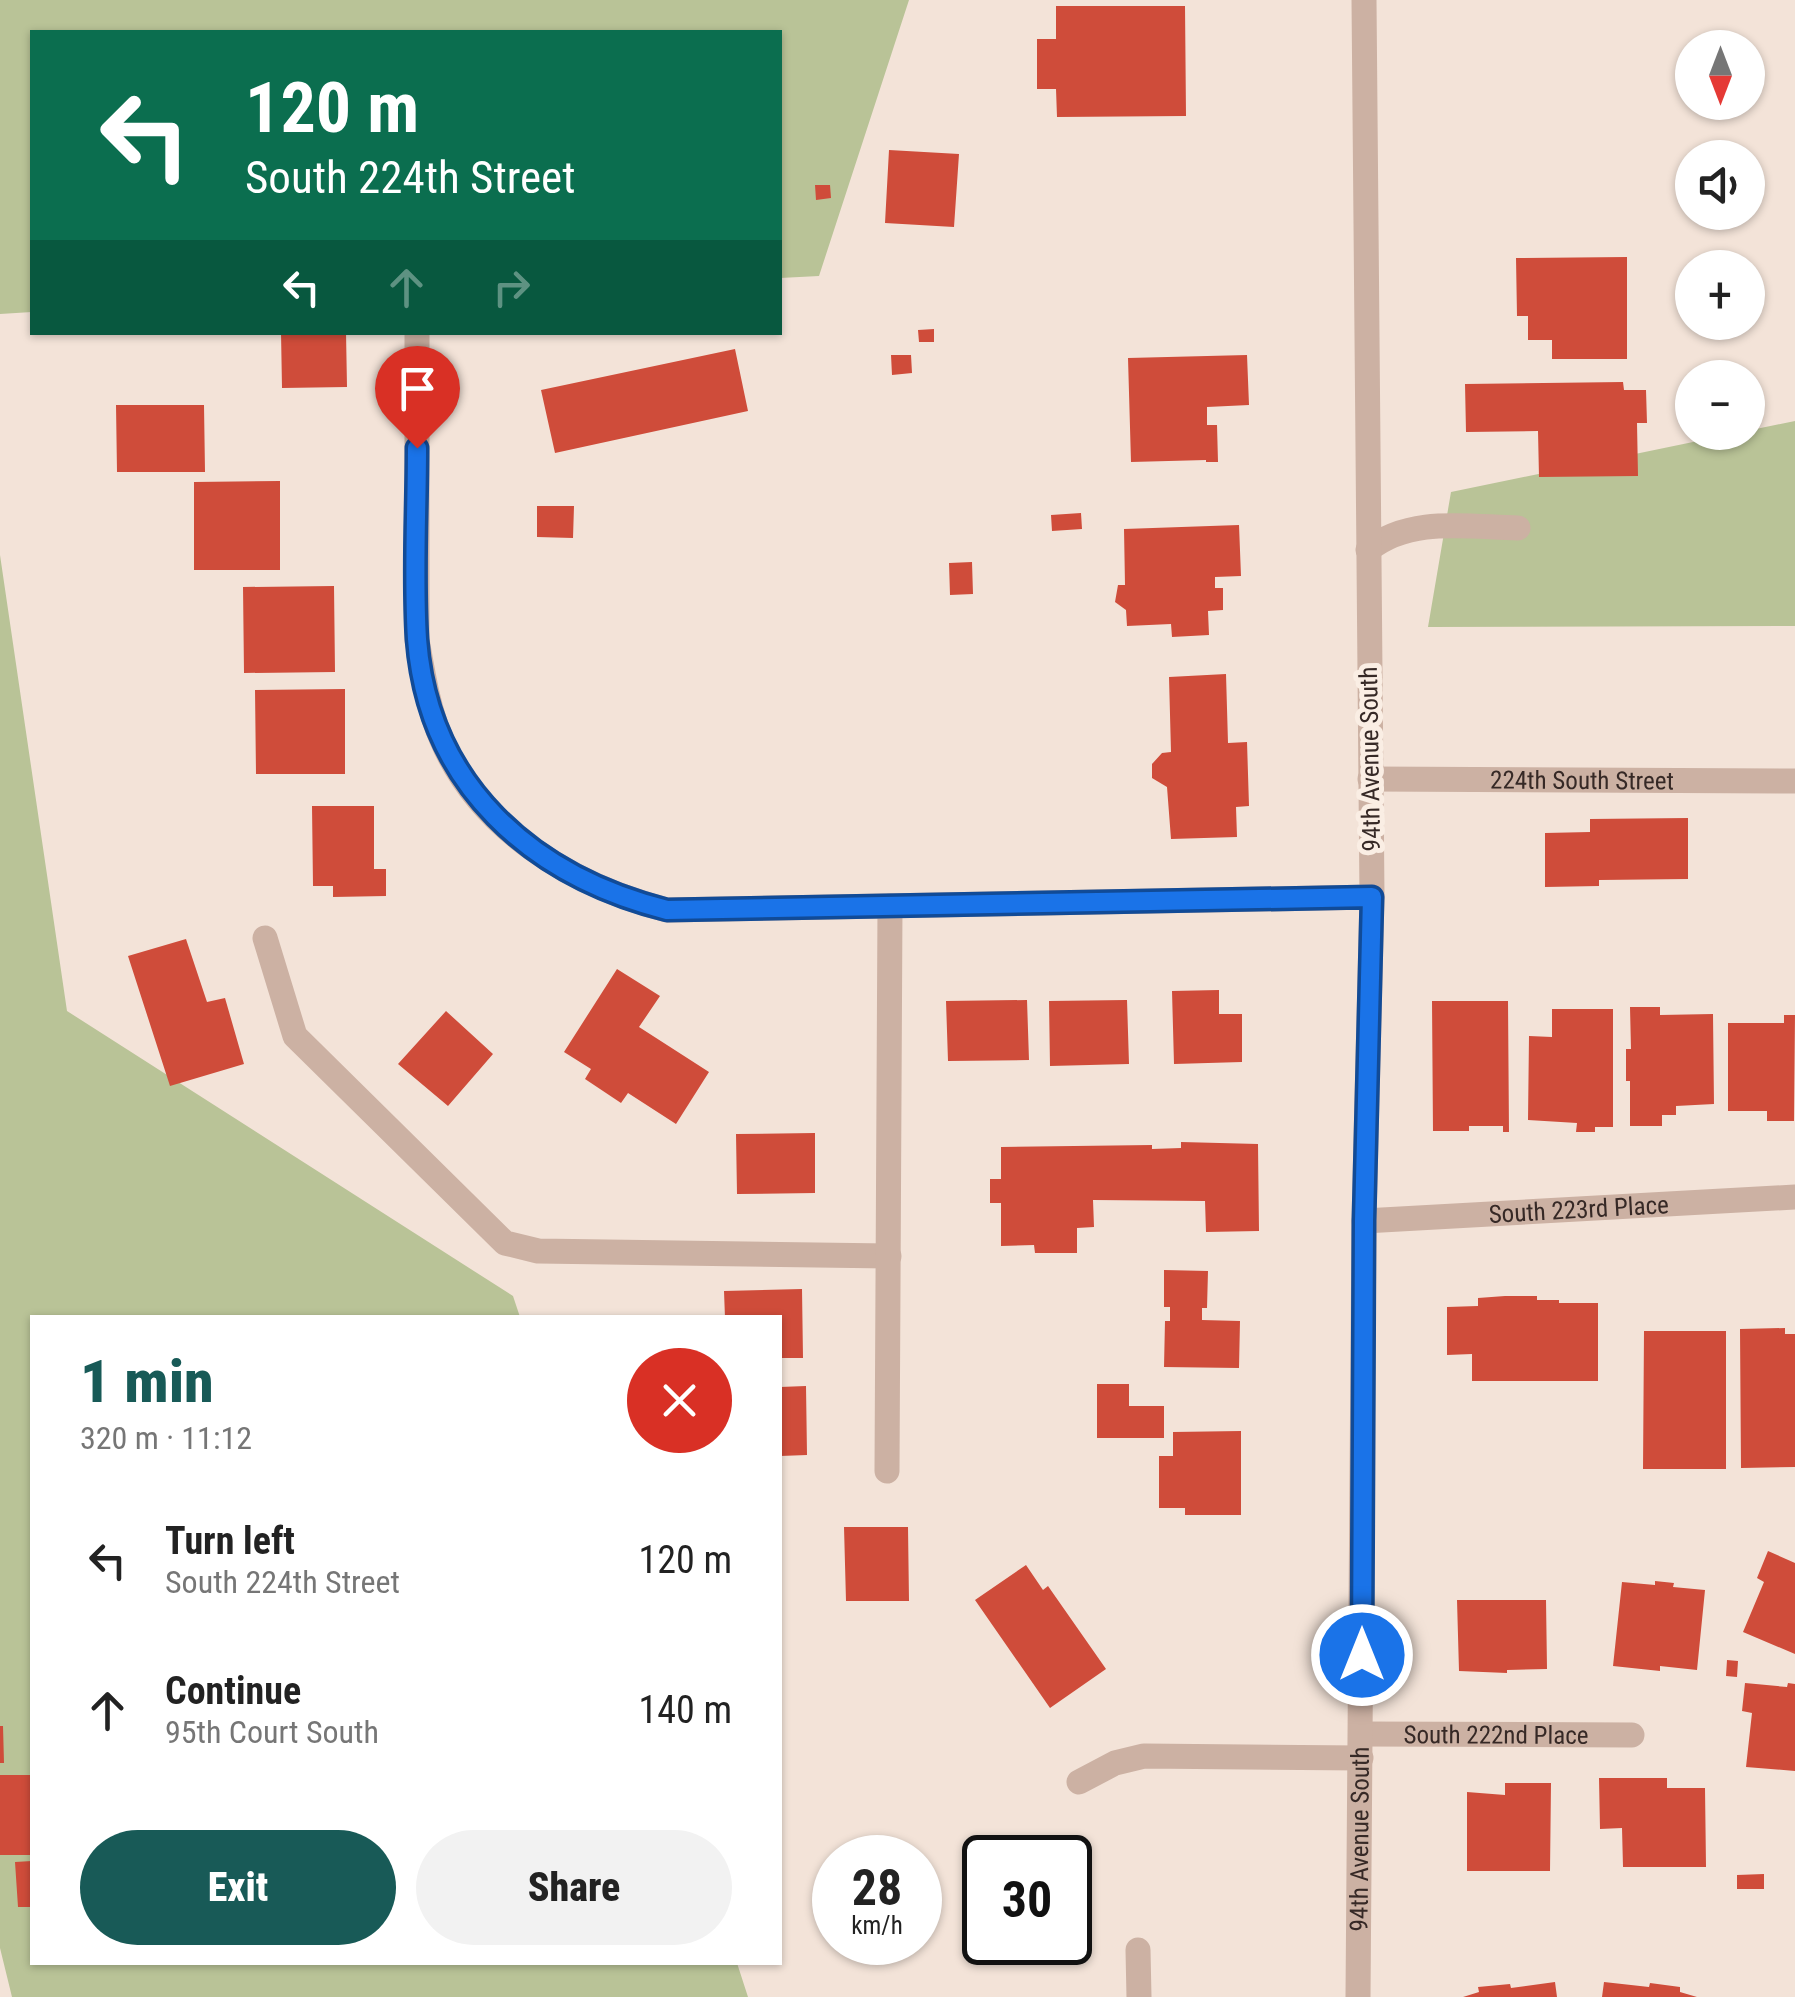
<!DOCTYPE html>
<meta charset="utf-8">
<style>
:root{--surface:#fff;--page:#f2f2f2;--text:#222;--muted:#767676;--accent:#185a57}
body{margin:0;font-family:"Roboto Condensed",sans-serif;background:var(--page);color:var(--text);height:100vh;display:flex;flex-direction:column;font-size:38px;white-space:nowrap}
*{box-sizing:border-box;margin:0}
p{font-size:32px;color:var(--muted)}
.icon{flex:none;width:55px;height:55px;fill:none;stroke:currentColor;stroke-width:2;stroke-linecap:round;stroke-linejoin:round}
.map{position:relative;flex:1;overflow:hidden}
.side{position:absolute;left:30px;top:1315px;width:752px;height:650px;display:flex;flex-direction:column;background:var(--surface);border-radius:0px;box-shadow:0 2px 8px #0004}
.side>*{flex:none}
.banner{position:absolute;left:30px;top:30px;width:752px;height:305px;border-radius:0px;box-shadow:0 2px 8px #0004;background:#0b6e4f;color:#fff;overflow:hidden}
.needle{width:65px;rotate:180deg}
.controls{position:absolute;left:1675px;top:30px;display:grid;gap:20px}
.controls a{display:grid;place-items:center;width:90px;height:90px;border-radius:50%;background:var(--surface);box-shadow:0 2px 8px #0004;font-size:50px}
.speed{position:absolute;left:812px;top:1835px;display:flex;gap:20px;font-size:50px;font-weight:700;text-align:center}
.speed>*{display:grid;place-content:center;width:130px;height:130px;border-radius:50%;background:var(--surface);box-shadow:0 2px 8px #0004;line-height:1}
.speed small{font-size:25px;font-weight:400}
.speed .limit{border:5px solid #111;border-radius:15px;background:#fff;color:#111}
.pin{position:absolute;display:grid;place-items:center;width:85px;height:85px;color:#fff;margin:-102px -42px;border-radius:50% 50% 50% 0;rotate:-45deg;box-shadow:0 0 10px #0007}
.pin .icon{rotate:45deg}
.me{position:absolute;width:110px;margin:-55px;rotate:0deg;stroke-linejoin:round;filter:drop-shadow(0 0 8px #0008)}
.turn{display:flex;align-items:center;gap:35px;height:210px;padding:0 50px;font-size:45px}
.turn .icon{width:130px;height:130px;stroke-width:2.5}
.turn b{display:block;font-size:70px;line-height:85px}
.lanes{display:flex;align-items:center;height:95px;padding:0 50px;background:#0003;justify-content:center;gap:50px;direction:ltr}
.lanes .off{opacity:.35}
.round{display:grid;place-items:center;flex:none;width:105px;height:105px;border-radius:52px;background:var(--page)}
.headline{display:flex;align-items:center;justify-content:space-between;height:170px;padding:0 50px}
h1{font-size:60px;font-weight:800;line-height:75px;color:var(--accent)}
.cta{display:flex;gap:20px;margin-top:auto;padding:20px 50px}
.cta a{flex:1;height:115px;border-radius:60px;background:var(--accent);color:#fff;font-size:40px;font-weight:800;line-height:115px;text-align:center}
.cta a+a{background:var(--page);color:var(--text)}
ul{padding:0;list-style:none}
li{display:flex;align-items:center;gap:30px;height:150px;padding:0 50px}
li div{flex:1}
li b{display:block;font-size:38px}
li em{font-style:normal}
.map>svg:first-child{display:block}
</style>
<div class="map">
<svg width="1795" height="1997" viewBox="0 0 1795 1997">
<rect width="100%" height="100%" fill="#f3e3d8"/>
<!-- green -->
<path fill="#b9c397" d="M0,0h909l-90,276 -39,2v-246h-748v280l-32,2z
M1795,421v205l-367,1 23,-135z
M0,555l67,456 446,285 7,21 -488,1v644l705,1 11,34h-736l-12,-49z"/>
<!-- building -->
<path fill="#cf4c3a" d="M1056,6h129l1,110 -129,1 -1,-28h-19v-50h19z
M889,150l70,4 -5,73 -69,-4z
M815,185h15l1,13 -15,2z
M1627,257v102h-75v-19h-24v-24h-11l-1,-58z
M934,329v13h-15l-1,-12z
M281,332h65l1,55 -65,1z
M735,349l13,62 -193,42 -14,-63z
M891,355h20l1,18 -20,2z
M1247,355l2,50 -42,2v18h10l1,37h-12v-2l-75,2 -3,-104z
M1623,382l1,8h22l1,33h-10l1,53 -99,1 -1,-46 -72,1 -1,-48z
M116,405h88l1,67h-88z
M280,481v89h-86v-88z
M537,506h37l-1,32 -36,-1z
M1081,513l1,16 -30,2 -1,-16z
M1239,525l2,51 -26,1v11h8v22l-15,1 1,24 -37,2 -1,-13 -44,2 -1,-16 -11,-8 3,-17h7l-1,-56z
M972,562l1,32 -23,1 -1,-32z
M334,586l1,86 -91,1 -1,-86z
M1226,674l2,69 19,-1 2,64 -13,1 1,30 -66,2 -4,-52 -15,-9v-14l10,-11 9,-1 -2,-75z
M345,689v85h-89l-1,-84z
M312,806h62v63h12v27l-53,1v-11h-20z
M1688,818v61l-89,1v6l-54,1v-54l45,-1v-13z
M186,939l21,63 18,-4 19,66 -74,22 -42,-130z
M617,969l43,27 -21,31 70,45 -33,52 -48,-31 -7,10 -36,-24 6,-10 -27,-17z
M1219,990v24h23v48l-68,2 -2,-73z
M1027,1000l2,60 -81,1 -2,-60z
M1127,1000l2,64 -79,2 -1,-65z
M1432,1001h76l1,131h-6v-6h-34v5h-36z
M1630,1007h30v8l53,-1 1,90 -38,2v9h-14v11h-32v-45h-4v-32h5z
M1552,1009h61v118h-18v5h-19l1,-9 -49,-3 1,-84 23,1z
M446,1011l47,43 -45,52 -50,-42z
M1784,1015h11l-1,106h-27v-10h-39v-88h56z
M815,1133v60l-78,1 -1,-60z
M1181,1142l77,2 1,87 -53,1 -1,-31 -112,-1 1,27 -17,1v25h-42l-1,-8 -33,1v-43h-11v-24h11v-32l151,-2v4l29,-1z
M1164,1270l44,1 -1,37h-5v12l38,1 -1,47 -75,-1 1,-46h5v-14h-6z
M802,1289l1,69h-23v-40h-55l-1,-27z
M1505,1296h32v4h22v3h39v78h-126v-27l-25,1v-48l31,-1v-8z
M1785,1328v6h10v133l-54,1 -1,-139z
M1644,1331h82v138h-83z
M1097,1384h32v22h35v32h-67z
M806,1386l1,69 -27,1v-69z
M1241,1431v84h-56v-7h-26v-52h14v-24z
M844,1527h64l1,74h-63z
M1768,1551l27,12v91l-52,-22 21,-50 -7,-4z
M1026,1565l17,25 5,-4 58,83 -56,39 -75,-108z
M1655,1581l19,2 -1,4 32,3 -8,80 -37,-4v5l-47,-5 9,-84 33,3z
M1457,1600h89l1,69 -40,1v3l-48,-2z
M1727,1660l11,1 -1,16 -11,-1z
M1745,1683l42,4 1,-4 7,1v87l-49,-4 6,-54 -10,-2z
M0,1726h3l1,37h-4z
M0,1775h32v80h-32z
M1599,1778h68v10h38l1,79h-83l-1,-39 -22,1z
M1505,1783h46l-1,88h-83v-79l38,3z
M32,1861v46h-14l-3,-45z
M1764,1874v15h-27v-14z
M1555,1982l2,15h-94l16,-5 -1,-5 32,-3 1,4z
M1604,1982l45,5 1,-4 30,4v5l17,5h-95z"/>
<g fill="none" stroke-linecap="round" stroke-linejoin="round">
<!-- minor -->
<g stroke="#ccb1a3" stroke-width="25">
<path d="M417,332v308c6,33 11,68 24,98 39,93 133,148 226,172l705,-13"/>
<path d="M1368,550c42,-34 99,-23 150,-22"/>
<path id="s1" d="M1370,779l425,2"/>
<path d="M265,938l30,98 210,207 33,8 351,5"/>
<path id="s2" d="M1364,1221l431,-24"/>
<path d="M887,1471l3,-565"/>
<path id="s3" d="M1361,1734l271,1"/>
<path d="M1079,1782l36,-19 29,-7 217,2"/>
<path d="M1138,1950l1,47"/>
<path id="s4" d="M1358,1997l6,-776 8,-324 -8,-897"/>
</g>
</g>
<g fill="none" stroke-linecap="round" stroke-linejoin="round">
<!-- route casing -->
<g stroke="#114b97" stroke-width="25">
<path id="route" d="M417,448c0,63 -4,128 0,191 11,146 115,237 250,271l705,-13 -8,324 -2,434"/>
</g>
<!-- route -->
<use href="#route" stroke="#1a73e8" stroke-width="18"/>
</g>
<g text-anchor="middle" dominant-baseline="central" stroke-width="10" stroke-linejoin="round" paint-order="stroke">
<!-- street labels -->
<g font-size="25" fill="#362926" stroke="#faeee4">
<text transform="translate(1370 759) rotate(-91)">94th Avenue South</text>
<text stroke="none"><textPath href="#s1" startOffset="212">224th South Street</textPath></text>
<text stroke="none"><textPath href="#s2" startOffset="215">South 223rd Place</textPath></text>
<text stroke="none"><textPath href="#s3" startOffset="135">South 222nd Place</textPath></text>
<text stroke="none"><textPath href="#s4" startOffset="158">94th Avenue South</textPath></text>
</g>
</g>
</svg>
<div class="controls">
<a><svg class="needle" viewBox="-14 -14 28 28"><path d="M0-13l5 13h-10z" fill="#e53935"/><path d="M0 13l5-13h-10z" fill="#767676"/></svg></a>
<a><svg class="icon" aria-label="sound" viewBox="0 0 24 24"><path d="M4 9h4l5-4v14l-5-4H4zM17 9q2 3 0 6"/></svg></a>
<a>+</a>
<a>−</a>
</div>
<div class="speed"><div>28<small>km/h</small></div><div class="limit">30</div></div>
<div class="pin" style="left:417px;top:448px;background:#d93025"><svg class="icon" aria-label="arrive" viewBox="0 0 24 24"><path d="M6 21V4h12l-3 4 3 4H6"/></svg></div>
<svg class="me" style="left:1362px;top:1655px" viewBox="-20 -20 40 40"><circle r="17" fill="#1a73e8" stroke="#fff" stroke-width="3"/><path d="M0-11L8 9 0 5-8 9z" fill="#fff"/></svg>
<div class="banner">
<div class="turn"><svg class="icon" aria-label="left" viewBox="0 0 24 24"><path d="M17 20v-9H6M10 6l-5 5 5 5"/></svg><div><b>120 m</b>South 224th Street</div></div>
<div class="lanes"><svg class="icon" aria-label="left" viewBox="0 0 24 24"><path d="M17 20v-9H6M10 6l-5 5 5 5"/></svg><svg class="icon off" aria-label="ahead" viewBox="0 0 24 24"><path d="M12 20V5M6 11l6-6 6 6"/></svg><svg class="icon off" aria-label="right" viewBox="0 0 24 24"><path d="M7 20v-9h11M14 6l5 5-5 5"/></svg></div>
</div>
<section class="side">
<div class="headline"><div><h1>1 min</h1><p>320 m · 11:12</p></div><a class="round" style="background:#d93025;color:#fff"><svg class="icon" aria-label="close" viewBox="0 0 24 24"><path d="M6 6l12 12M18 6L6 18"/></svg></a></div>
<ul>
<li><svg class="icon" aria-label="left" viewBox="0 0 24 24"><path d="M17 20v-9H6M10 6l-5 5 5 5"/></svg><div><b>Turn left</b><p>South 224th Street</p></div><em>120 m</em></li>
<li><svg class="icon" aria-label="ahead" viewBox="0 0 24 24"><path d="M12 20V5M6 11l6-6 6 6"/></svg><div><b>Continue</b><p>95th Court South</p></div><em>140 m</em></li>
</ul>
<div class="cta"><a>Exit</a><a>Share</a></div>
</section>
</div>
